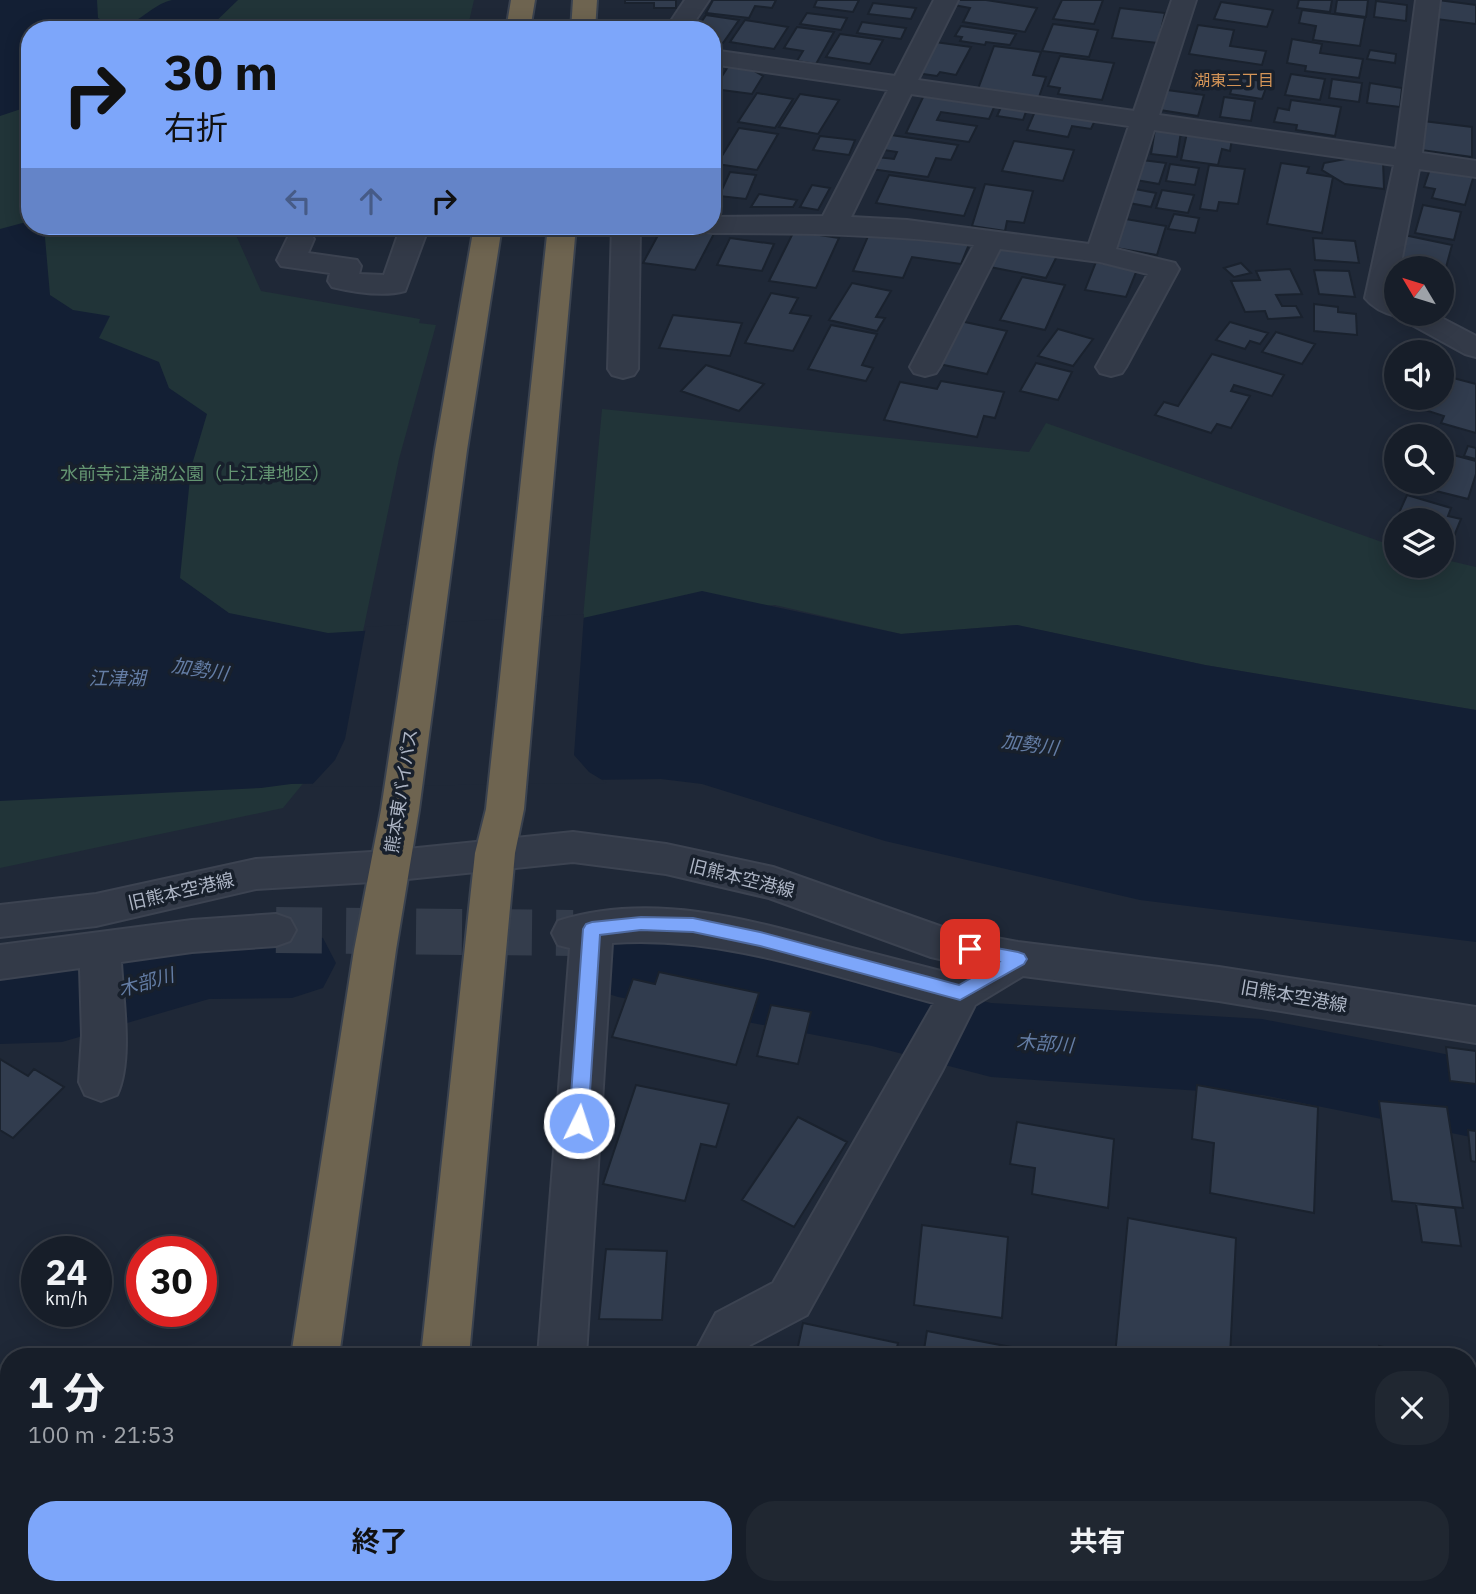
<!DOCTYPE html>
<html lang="ja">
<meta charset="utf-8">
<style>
:root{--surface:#171e29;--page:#202731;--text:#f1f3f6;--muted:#9ea2a8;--line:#363c46;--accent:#7da6fa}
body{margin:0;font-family:"IBM Plex Sans","Noto Sans JP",sans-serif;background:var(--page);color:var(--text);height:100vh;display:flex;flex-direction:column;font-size:26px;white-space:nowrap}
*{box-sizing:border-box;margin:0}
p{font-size:23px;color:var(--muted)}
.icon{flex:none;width:38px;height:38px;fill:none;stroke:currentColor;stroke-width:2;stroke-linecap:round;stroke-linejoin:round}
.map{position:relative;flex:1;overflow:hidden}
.sheet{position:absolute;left:0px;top:1348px;width:1477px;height:247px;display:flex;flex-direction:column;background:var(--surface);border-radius:28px 28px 0 0;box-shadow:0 4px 18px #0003,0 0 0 2px var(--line)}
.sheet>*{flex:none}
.hud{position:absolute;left:21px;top:21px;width:700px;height:214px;border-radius:28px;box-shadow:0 4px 18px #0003,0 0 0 2px var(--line);background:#7da6fa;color:#111;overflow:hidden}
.needle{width:46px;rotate:308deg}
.controls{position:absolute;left:1384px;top:256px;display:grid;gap:14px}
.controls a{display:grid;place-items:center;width:70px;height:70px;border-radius:50%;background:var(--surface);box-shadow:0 4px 18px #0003,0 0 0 2px var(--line);font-size:35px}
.speed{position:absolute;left:21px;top:1236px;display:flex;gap:14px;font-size:35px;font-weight:700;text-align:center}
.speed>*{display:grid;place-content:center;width:91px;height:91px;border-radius:50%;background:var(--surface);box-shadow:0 4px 18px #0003,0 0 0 2px var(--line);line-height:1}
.speed small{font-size:18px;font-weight:400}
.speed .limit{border:10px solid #d22;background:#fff;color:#111}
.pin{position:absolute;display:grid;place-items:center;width:60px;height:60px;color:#fff;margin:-30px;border-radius:14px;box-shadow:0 4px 10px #0006}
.me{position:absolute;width:77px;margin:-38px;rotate:4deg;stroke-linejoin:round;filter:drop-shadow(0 0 5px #0008)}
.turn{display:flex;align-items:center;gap:24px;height:147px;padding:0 28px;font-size:32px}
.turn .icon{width:91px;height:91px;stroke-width:2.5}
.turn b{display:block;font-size:49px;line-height:60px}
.lanes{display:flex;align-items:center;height:66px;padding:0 28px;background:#0003;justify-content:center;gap:35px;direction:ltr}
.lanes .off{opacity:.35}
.round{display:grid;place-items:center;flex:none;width:74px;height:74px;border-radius:28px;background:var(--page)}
.overview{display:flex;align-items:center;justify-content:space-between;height:119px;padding:0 28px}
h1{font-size:42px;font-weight:700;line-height:52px}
.cta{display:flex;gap:14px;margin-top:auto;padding:14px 28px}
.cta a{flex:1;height:80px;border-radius:28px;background:var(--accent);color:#111;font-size:28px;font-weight:700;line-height:80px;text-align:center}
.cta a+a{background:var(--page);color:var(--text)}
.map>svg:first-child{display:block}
</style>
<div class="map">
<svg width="1476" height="1594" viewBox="0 0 1476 1594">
<rect width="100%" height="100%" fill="#1f2837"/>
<!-- green -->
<path fill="#213438" d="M0,0h474l-7,30h-437v196h207l-2,7 26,58 159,28 -1,4 17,2 -37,134 -58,278 -58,71 -283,60z
M602,409l427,43 17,-29 350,124v18h46v-6l34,8v143l-271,-45 -188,-40 -116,9 -126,-29 -192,13z"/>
<!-- water -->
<path fill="#131f34" d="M0,0h97l1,18c35,22 46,-12 74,-18 20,0 46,0 66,0l-31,30h-177v76l-30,10z
M30,221v5h14l6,69 23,15 37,6 -11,22 60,24 10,26 38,26 -16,54 -11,110 49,35 99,20 255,-15 119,-27 199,43 116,-9 188,40 271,45v232l-336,-42 -255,-59 -183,-57 -41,-5 -370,5 -30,4 -261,13v-572z"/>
<!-- pier -->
<path fill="#1f2837" d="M584,614l-10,141 15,17 18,11 -297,4 25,-27 10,-21 21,-112z"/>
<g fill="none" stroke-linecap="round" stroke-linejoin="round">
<!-- river -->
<path fill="#131f34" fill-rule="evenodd" d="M618,927l254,47 119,29 271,16 214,41v78l-214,-43 -271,-18 -119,-31 -254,-49 -31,-10 -12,-25 12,-25z
M292,928l31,10 13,25 -13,25 -31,10 -83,1 -147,43 -62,2v-72l62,-2 147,-41z"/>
</g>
<!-- building -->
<path fill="#313c4e" stroke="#1a222e" stroke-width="2" d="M625,0h51v8h-22v-5h-29z
M713,0h63l-4,8 -17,-2 -6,12 -43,-5z
M817,0h42l-6,12 -39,-5z
M957,0h29l51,8 -12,24 -62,-10 7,-14 -16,-3z
M1062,0h41l-9,24 -41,-5z
M1299,0h33l-2,12 -33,-4z
M1337,0h31l-2,17 -31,-4z
M1438,0l38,5v19l-40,-5z
M1376,1l31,4 -1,16 -32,-4z
M1221,2l52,8 -6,17 -53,-8z
M873,3l43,5 -5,11 -43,-5z
M1120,8l45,5 -7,30 -46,-5z
M1302,10l63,8 -5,28 -47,-6 3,-14 -17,-3z
M807,13l40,5 -6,12 -41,-6z
M706,15l33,5 -16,23 -11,-1v-12h-16z
M745,20l43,7 -14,22 -44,-7z
M862,22l44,6 -5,11 -44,-6z
M1053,24l45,6 -9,27 -47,-6z
M1198,25l36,5 -4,16 36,5 -4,14 -73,-11z
M961,26l55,8 -6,11 -24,-3 -1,3 -25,-4 2,-4 -7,-1z
M797,27l37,5 -18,32 -19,-3 6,-10 -19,-3z
M840,34l43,6 -13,24 -44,-7z
M1292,39l30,5 -2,9 43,6 -4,19 -54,-7 1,-5 -19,-3z
M935,42l36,5 -15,28 -16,-3 -3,4 -21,-3z
M994,46l47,6 -8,23 13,2 -7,20 -61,-8z
M1370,50l26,4 -1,9 -28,-4z
M1060,56l54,7 -12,37 -44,-6 2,-6 -12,-2z
M729,65l20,3 14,8 -11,18 -38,-5z
M1291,74l34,5 -5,21 -35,-5z
M1235,77l33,5 -6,17 -32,-5z
M1332,79l30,4 -3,19 -30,-4z
M1370,83l32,5 -2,19 -33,-4z
M1167,90l37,5 -6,21 -38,-6z
M757,93l36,6 -18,29 -37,-6z
M925,93l71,10 -7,16 -48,-7 -4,8 40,6 -8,16 -63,-9z
M800,94l39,6 -21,34 -39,-7z
M1224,97l31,4 -4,20 -31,-4z
M1291,100l50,7 -6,29 -39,-6 1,-5 -23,-3 4,-14 11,2z
M1003,103l25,3 -5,14 -26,-4z
M1036,109l60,9 -5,11 -19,-3 -4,11 -41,-7z
M1423,121l49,6v30l-51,-7z
M739,128l39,6 -21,36 -40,-6z
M1155,129l26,3 -4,25 -26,-3z
M1187,133l45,6 -2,12 -8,-2 -4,16 -37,-5z
M891,135l67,10 -7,15 -15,-2 -8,19 -57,-8 6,-12 17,2 3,-7 -13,-2z
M820,136l35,4 -6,15 -36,-5z
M1014,141l60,9 -11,31 -61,-10z
M1351,158l32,2 1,29 -39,-5 -23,-14 2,-7z
M1142,160l24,3 -7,21 -23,-4z
M1281,163l28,4 -2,6 26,4 -11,56 -55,-9z
M1170,164l29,4 -4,17 -29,-4z
M1209,165l36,4 -7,35 -19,-2 -2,9 -17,-2z
M1431,166l43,9 -9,30 -33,-7 3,-9 -11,-2z
M730,172l26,3 -10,24 -27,-3z
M889,175l86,13 -11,28 -88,-13z
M985,184l48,7 -9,32 -17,-2 -2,10 -33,-5z
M812,185l18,3 -12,22 -18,-3z
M1135,189l21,4 -5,14 -22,-4z
M1162,190l32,5 -6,18 -32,-5z
M759,194l38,6 -4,7h-42z
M1423,205l38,7 -7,28 -39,-7z
M1174,214l25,4 -4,15 -27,-4z
M1120,218l46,8 -9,29 -47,-8z
M663,226l54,2 -22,42 -52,-7z
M872,227l98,15 -9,22 -49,-7 -9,21 -50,-7z
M794,231l45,7 -23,50 -47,-7z
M1404,235l48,10 -7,26 -3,-3 -46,-7z
M730,238l44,6 -12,27 -45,-6z
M1313,238l42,3 4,22 -44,-3z
M998,242l60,12 -12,24 -61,-12z
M1096,262l41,8 -11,27 -41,-7z
M1241,263l10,10 -17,4 -10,-9z
M1290,269l12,25 -26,1 6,11h14l6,11 -34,2 -3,-8 -20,1 -14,-31 29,-1 -4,-9z
M1314,270l35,1 6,26 -36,-3z
M1022,277l43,8 -20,45 -45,-10z
M852,283l39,8 -15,26 9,1 -8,13 -48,-11z
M771,293l27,5 -8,15 21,3 -18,35 -48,-8z
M1314,304l24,3v5l18,2 1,21 -43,-4z
M673,315l69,8 -12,33 -71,-8z
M960,321l47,10 -20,43 -48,-10z
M1230,322l38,11 -8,11 -10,-3 -5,8 -29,-9z
M831,325l46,9 -15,31 11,3 -7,13 -58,-12z
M1058,329l35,10 -20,27 -35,-10z
M1276,332l39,12 -13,20 -40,-12z
M1212,354l72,21 -12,21 -38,-11 -3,6 19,5 -19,32 -14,-4 -6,9 -56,-18 9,-13 14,4z
M1036,363l36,9 -14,28 -38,-9z
M706,365l58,19 -25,27 -58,-20z
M1442,375l34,9v49l-35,-10 3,-7 -19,-6 6,-13h11z
M941,381l63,11 -9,26 -11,-2 -7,21 -93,-17 16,-38 37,7z
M1468,446l8,2v11l-12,-3z
M1442,452l34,9v13l-8,25 -48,-12 2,-6h20z
M1407,495l44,13 -3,8 13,3 -13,32 -6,-2v-29h-46v15l-6,-2z
M659,972l100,21 -23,72 -124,-28 21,-58 22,5z
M771,1005l40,7 -13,52 -41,-8z
M1446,1047l30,4v33l-26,-3z
M0,1059l28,17 6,-7 30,18 -51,51 -13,-8z
M636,1085l93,19 -13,43 -15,-3 -16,57 -82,-17z
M1197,1085l121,22 -4,106 -104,-20 4,-50 -22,-4z
M1379,1101l68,6 16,101 -71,-7z
M798,1117l49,25 -53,85 -52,-27z
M1017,1122l97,17 -6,69 -76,-14 3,-26 -25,-4z
M1468,1130l8,1v31l-5,-1z
M1416,1204l39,4 6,38 -39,-4z
M1128,1218l108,20 -6,118h-115z
M922,1225l86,12 -6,81 -88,-13z
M606,1249l61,2 -5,69 -63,-1z
M803,1323l95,20 -3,13h-99z
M927,1331l110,21 -1,4h-113z
M1379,1346l43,10h-43z
M1468,1367l8,2v36l-8,-1z
M1468,1419l8,1v35l-8,-1z
M0,1427h9v69h-9z
M0,1508h9v78h49l-2,8h-56z
M1468,1530l8,2v62h-75v-8h67z
M853,1586h42l14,8h-61z
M1113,1586h39l-3,8h-17z
M1170,1586h96l-2,8h-96z
M1304,1586h82v8h-83z"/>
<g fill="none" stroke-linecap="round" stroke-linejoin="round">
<!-- minor-tunnel -->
<path stroke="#343d4c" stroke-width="46" stroke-dasharray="46 24" stroke-linecap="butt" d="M276,930l297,3"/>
<!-- minor casing -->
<g stroke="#3c4351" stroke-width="4">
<path id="minor" d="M685,0h24l-20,30h-24z
M934,0h24l-40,80 216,31 38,-111h24l-37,115 237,34 20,-149h24l-18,153 54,8v16l-57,-8 -19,99h-4v45h36l44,23v21l-11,-3 -69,-38c-12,-3 -23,-8 -31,-18l29,-133 -240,-35 -38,119 59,14 4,6 -53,98 -4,6 -11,3 -11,-3 -4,-6 52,-93 -48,-12 -100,-13 -60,118 -4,6 -11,3 -11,-3 -4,-6 64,-122c-88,-11 -174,-12 -262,-12l-10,-2 -3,-5h13v-9l111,-1 65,-126 -176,-26v-14l183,26zM911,94l218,32 -40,118 -182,-24 -56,-3z
M401,226h28l-24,65c-21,6 -52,1 -73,-4l-4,-6 2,-8 -49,-7 -4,-6 13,-27 10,-2 10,2 4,6 -6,14 49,7 4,6 -2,8 25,1z
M612,226h28l-2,143 -4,6 -11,3 -11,-3 -4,-6z
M573,832l93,12 107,23 175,62 70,13 201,25 257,40v36l-257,-42 -196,-25 -48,29 -33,66 -135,244 -57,30 -6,11h-51l23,-43 57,-30 161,-280c-106,-28 -212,-68 -322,-60l-26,413h-48l32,-408 -12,-3 -6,-12 6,-12c97,-31 200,1 294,27 35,9 69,18 104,27l14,-9 -39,-9 -162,-59 -103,-24 -93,-12 -185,19 -132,8 -160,37 -96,11v-32l96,-11 160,-35 132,-8z
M276,914l14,5 6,11 -6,11 -14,5 -84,6 -71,10c2,38 12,99 -4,133l-16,6 -16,-6 -6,-13 3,-47 -2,-67 -80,11v-34l192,-25z
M1468,1463l8,2v52l-8,-2z
M547,1586h53l1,8h-54z
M650,1586h62l4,8h-62z
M995,1586h54l-4,8h-54z"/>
</g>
<!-- highway casing -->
<g stroke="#3a424f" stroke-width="4">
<path id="highway" d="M511,0h24l-5,30h-24z
M573,0h24l-2,30h-24z
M474,226h28l-35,224 -48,360 -23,140 -57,406h-48l63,-406 27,-140 54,-360z
M548,226h28l-52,583 -9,44 -46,503h-48l54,-503 11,-44z
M254,1586h54l-2,8h-54z
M395,1586h54l-1,8h-54z"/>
</g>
<!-- minor -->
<use href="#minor" fill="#333a48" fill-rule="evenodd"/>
<!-- highway -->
<use href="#highway" fill="#6e6450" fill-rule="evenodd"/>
</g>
<!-- route -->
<path fill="#7da6fa" stroke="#516ca2" stroke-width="2" d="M641,917l52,1 67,14 199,53 40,-23 -35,-8 -3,-5 3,-4 6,-2 48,9 6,2 3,5 -3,5 -64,36 -200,-54 -67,-14 -52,-2 -41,5 -12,188 -3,5 -6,3 -7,-3 -3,-5 14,-194 3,-5 6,-2z"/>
<g text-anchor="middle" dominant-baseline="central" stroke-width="7" stroke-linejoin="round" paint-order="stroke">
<!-- far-neighbourhood labels -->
<g font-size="16" fill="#d59557" stroke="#18202c">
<text x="1234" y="80">湖東三丁目</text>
</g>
<!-- park labels -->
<g font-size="18" fill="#649572" stroke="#18202c">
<text x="195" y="473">水前寺江津湖公園（上江津地区）</text>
</g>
<!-- street labels -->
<g font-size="18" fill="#adb5c5" stroke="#18202c">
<text transform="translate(401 791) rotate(-81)">熊本東バイパス</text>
<text transform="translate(742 878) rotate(14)">旧熊本空港線</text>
<text transform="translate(181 891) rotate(-13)">旧熊本空港線</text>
<text transform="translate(1294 996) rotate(10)">旧熊本空港線</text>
</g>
<!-- water labels -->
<g font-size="19" font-style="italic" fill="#647da5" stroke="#18202c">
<text transform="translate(200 669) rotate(9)">加勢川</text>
<text x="117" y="678">江津湖</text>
<text transform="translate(1030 744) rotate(8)">加勢川</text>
<text transform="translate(146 982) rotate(-16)">木部川</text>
<text transform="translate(1045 1043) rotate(4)">木部川</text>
</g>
</g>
</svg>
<div class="controls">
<a><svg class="needle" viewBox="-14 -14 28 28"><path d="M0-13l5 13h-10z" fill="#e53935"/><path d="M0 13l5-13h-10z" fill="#9ea2a8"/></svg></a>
<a><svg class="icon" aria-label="sound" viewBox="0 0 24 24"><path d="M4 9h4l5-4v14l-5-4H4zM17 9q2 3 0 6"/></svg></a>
<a><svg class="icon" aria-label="search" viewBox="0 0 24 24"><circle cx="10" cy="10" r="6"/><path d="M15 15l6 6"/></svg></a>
<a><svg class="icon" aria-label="layers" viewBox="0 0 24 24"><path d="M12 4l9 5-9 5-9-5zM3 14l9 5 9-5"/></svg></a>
</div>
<div class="speed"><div>24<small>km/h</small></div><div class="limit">30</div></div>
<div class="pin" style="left:970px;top:949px;background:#d93025"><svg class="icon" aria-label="arrive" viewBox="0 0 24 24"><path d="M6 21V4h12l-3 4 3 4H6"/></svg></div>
<svg class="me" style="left:579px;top:1123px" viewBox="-20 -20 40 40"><circle r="17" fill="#7da6fa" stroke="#fff" stroke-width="3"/><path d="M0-11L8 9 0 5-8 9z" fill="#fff"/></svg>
<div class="hud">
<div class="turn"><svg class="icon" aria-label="right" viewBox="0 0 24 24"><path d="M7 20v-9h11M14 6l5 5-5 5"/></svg><div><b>30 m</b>右折</div></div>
<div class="lanes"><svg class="icon off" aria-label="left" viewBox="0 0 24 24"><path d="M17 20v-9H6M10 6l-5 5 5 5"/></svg><svg class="icon off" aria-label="ahead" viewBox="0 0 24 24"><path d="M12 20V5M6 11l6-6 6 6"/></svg><svg class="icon" aria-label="right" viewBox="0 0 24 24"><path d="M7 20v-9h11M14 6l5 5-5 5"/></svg></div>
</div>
<section class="sheet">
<div class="overview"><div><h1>1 分</h1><p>100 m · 21:53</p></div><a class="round"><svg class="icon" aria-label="close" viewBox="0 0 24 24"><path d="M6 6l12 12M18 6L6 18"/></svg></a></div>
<div class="cta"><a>終了</a><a>共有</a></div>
</section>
</div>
